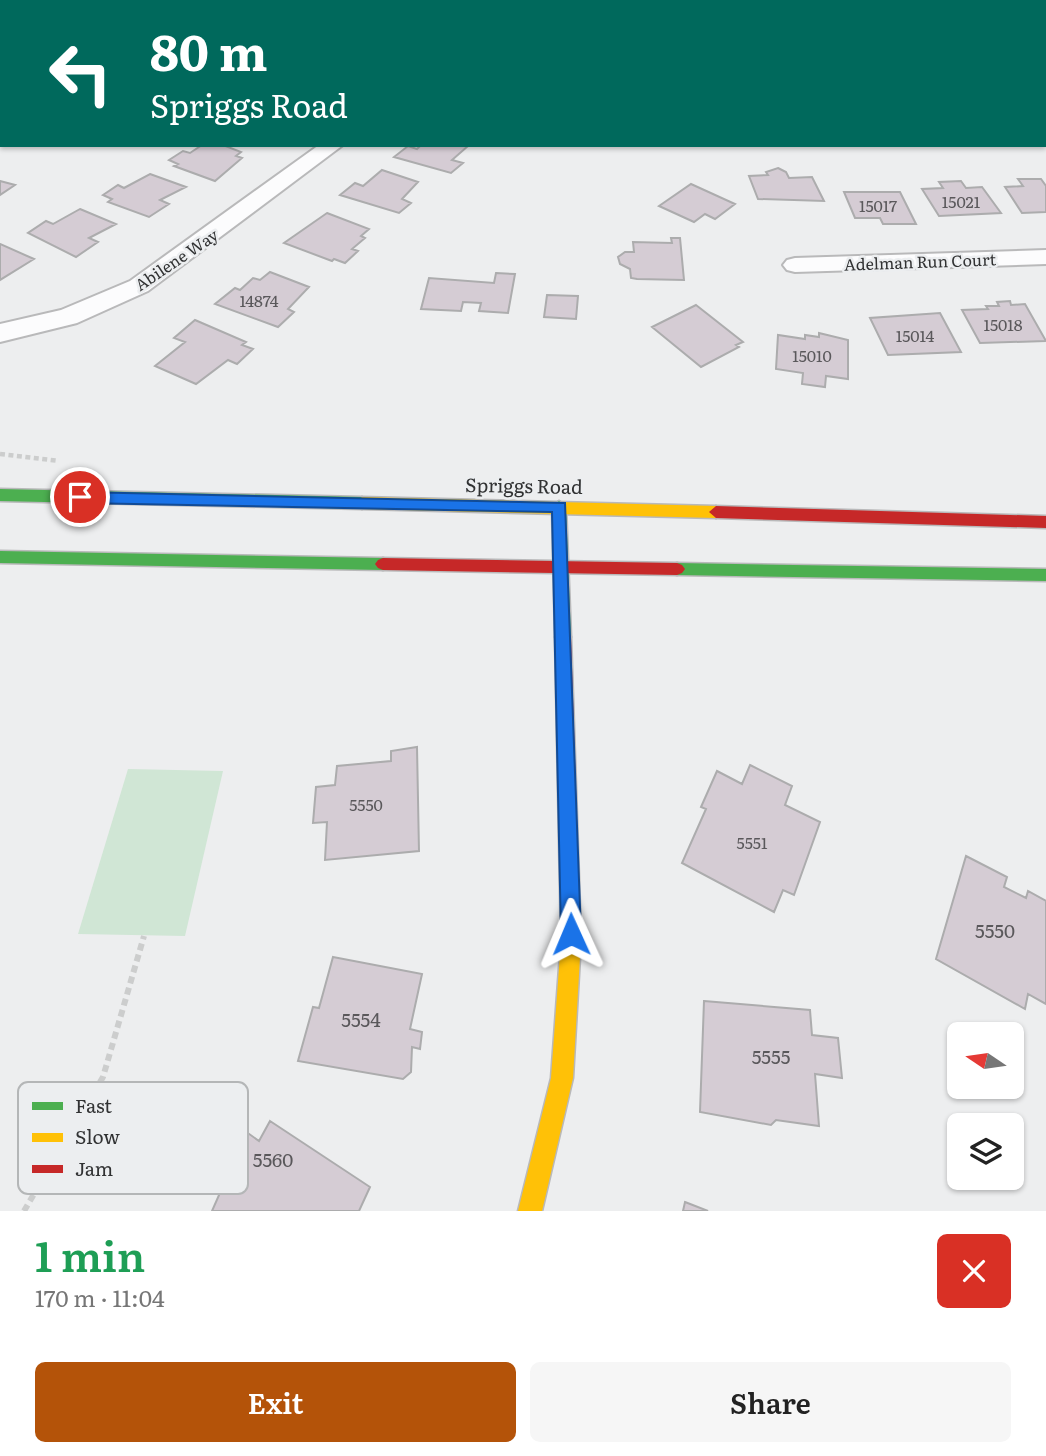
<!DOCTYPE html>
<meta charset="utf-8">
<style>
:root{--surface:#fff;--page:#f6f6f6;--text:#222;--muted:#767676;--accent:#b45309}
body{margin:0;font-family:Literata,serif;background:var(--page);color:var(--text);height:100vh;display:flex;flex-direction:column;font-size:26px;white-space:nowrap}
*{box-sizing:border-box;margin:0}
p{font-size:23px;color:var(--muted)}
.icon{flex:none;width:38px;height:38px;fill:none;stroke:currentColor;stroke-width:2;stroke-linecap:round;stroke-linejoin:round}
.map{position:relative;height:1211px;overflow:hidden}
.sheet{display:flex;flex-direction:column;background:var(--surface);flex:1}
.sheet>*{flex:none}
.guide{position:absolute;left:0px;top:0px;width:1046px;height:147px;box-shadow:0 2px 5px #0004;background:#00695c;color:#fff;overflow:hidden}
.needle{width:46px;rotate:283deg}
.buttons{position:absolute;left:947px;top:1022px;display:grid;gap:14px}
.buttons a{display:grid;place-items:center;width:77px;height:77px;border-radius:10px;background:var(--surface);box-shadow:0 2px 5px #0004;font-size:35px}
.pin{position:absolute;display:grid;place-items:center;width:60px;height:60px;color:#fff;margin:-30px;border:4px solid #fff;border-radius:50%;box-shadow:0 2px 7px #0007}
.me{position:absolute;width:77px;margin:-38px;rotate:359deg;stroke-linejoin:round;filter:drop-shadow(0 0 5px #0008)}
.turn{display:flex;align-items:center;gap:24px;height:147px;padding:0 35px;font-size:32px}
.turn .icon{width:91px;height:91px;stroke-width:2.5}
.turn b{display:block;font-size:49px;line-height:60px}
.round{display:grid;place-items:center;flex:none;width:74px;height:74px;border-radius:10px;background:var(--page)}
.summary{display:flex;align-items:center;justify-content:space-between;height:119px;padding:0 35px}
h1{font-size:42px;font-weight:600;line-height:52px;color:#1e9e55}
.action{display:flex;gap:14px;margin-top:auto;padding:14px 35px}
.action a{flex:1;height:80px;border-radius:10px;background:var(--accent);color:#fff;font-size:28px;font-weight:600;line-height:80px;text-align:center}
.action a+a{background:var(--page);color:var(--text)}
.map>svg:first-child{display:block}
</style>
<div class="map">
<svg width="1046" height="1211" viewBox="0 0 1046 1211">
<rect width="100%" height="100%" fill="#edeeef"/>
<!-- green -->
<path fill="#d0e6d5" d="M128,769l95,2 -38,165 -107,-2z"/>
<!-- building -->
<path fill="#d5ccd4" stroke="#acacad" stroke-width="2" d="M202,145h21l18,7 -5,4 6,2 -27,23 -41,-15 4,-2 -9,-4 14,-9 7,2z
M421,145h45l2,1 -16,14 11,3 -12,10 -57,-16 14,-11 9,3z
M778,168l8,4 3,6 23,-1 12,24 -66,-2 -9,-23 19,-1 -2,-3z
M382,170l36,12 -16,17 9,4 -12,10 -59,-18 15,-12 8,3z
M150,174l36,13 -26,13 9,4 -20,13 -41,-15 4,-3 -9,-4 15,-10 6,3z
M1018,179h23l5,7v26l-24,1 -17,-26 18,-1z
M0,181l15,4 -15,10z
M961,181l5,7 16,-1 19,26 -62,3 -17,-27 21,-1 -4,-6z
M691,184l44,20 -20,15 -10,-5 -11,8 -35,-16z
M844,192h56l16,32h-33l-3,-6h-25z
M80,209l36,15 -27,14 9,4 -22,15 -48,-24 18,-12 7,3z
M327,213l42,16 -8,7 4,2 -13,11 6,2 -13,12 -11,-4 -2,2 -48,-18z
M671,238h9l4,42 -47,-1 -6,-1 -1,-9 -10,-5 -2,-7 7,-5h9l-1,-10 39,1z
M0,244l34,15 -34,21z
M270,272l39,15 -21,22 6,3 -16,15 -63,-23 20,-16 5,2 13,-12 7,2z
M496,273l19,1 -7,39 -29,-2 2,-8 -18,-1 -2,9 -40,-2 8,-31 65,5z
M547,295l31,1 -2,23 -32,-2z
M1010,301l1,4 14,-1 21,37 -66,2 -18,-33 26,-1 -2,-3h13l-2,-4z
M696,305l47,37 -7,3 3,2 -38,20 -49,-40z
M940,313l21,39 -73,3 -18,-37z
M195,320l51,22 -4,3 11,4 -16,15 -9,-4 -32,24 -41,-18 30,-24 -11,-4z
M819,333l29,7v39l-22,-3 -1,11 -23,-3 1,-11 -27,-4 2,-34 27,4v-4l14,2z
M417,747l2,104 -94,9 2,-38 -14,1 3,-36 19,-2 2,-19 54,-5v-10z
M750,765l42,21 -7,19 35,17 -26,73 -11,-5 -9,22 -92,-49 24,-54 -5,-2 16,-36 25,13z
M966,856l41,21 -3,10 22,11 2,-7 18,10v103l-18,-10 -3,15 -89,-50z
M333,957l89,17 -12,55 12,3 -2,17 -8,-2 -1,25 -8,7 -105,-18 15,-54 6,1z
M704,1001l106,9 2,25 26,3 4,40 -27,-4 4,52 -43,-6 -5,5 -71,-13z
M270,1121l100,66 -11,24h-147l11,-25 -13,-9 28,-51 21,15z
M685,1202l23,9h-25z"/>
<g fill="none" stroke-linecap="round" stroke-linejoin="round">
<!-- street casing -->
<g stroke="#b9b9ba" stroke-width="4">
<path id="street" d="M693,0h16v2h-16z
M0,32h2v10h-2z
M1045,68l1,1v12l-1,-1z
M319,145h24l-195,146 -71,32 -77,19v-18l61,-14 69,-29z
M1046,250v14l-251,8 -8,-2 -4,-5 4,-5 8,-2z"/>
</g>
<!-- fast casing -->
<g stroke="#b9b9ba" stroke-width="3">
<path id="fast" d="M0,489l362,8 7,6 -7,6 -362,-8z
M559,501l7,6 5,130 -2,5 -6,2 -6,-2 -2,-5 -3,-130z
M0,551l383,7 5,2 3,4 -3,4 -5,2 -383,-7z
M677,563l369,6v12l-369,-6 -5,-2 -3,-4 3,-4z"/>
</g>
<!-- slow casing -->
<g stroke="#b9b9ba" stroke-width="3">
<path id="slow" d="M362,497l354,9 7,6 -7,6 -354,-9 -7,-6z
M571,930l7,3 3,7 -8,138 -31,133h-24l33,-133 10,-138 3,-7z"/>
</g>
<!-- jam casing -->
<g stroke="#b9b9ba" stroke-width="3">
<path id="jam" d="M716,506l330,10v12l-330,-10 -7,-6z
M383,558l294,5 5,2 3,4 -3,4 -5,2 -294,-5 -5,-2 -3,-4 3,-4z
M563,630l6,2 2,5 10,303 -3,7 -7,3 -7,-3 -3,-7 -6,-303 2,-5z"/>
</g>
<!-- path-far1 -->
<path stroke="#cccdcd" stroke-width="4.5" stroke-dasharray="5 3.5" stroke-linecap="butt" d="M0,454l59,7"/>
<!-- path -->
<path stroke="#cccdcd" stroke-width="6" stroke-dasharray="7 4.5" stroke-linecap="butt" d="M24,1211l79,-134 41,-141"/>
<!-- street -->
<use href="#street" fill="#fcfcfd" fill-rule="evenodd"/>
<!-- fast -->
<use href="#fast" fill="#4caf50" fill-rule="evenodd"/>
<!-- slow -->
<use href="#slow" fill="#ffc107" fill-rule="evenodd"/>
<!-- jam -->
<use href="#jam" fill="#c62828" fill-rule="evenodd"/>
</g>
<!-- route -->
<path fill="#1a73e8" stroke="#114b97" stroke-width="2" d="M80,492l485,11 16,431 -3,7 -7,3 -7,-3 -3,-7 -9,-422 -472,-9 -8,-6z"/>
<g text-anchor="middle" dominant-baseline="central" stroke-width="5" stroke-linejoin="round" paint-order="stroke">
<!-- number labels -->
<g font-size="16" fill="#5a585b">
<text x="961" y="201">15021</text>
<text x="878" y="205">15017</text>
<text x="259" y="300">14874</text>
<text x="1003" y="324">15018</text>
<text x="915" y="335">15014</text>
<text x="812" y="355">15010</text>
<text x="366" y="804">5550</text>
<text x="752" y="842">5551</text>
</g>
<!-- far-street labels -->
<g font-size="16" fill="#313233" stroke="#eceef0">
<text transform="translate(176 259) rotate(-34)">Abilene Way</text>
<text transform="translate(920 261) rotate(-2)">Adelman Run Court</text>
</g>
<!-- street labels -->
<g font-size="19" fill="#313233" stroke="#eceef0">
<text transform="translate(524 485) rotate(1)">Spriggs Road</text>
</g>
<!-- near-number labels -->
<g font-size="19" fill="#5a585b">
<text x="995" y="930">5550</text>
<text x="361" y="1019">5554</text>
<text x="771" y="1056">5555</text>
<text x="273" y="1159">5560</text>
</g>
</g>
<!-- legend -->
<rect x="18" y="1082" width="230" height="112" rx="10" fill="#eceef0" stroke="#b4b6b7" stroke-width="2"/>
<rect x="32" y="1102" width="31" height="8" fill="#4caf50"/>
<rect x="32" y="1133" width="31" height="9" fill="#ffc107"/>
<rect x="32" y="1165" width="31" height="8" fill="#c62828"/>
<g font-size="19" fill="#313233">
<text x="75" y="1113">Fast</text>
<text x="75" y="1144">Slow</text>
<text x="75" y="1176">Jam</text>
</g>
</svg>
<div class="buttons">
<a><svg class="needle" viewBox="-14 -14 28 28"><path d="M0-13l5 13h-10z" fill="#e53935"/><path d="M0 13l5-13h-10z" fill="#767676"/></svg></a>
<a><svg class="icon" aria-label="layers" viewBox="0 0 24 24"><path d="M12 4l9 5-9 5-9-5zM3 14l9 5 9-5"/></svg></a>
</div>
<div class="pin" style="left:80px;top:497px;background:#d93025"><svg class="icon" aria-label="arrive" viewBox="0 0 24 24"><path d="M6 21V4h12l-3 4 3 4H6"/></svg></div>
<svg class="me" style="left:571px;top:934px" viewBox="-20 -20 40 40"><path d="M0-17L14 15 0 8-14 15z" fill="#1a73e8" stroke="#fff" stroke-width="4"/></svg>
<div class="guide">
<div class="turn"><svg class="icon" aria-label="left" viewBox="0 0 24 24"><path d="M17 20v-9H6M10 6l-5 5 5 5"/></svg><div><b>80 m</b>Spriggs Road</div></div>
</div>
</div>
<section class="sheet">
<div class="summary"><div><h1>1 min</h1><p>170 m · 11:04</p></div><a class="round" style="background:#d93025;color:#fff"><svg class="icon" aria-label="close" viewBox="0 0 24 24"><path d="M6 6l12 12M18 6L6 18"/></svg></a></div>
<div class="action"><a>Exit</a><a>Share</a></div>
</section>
